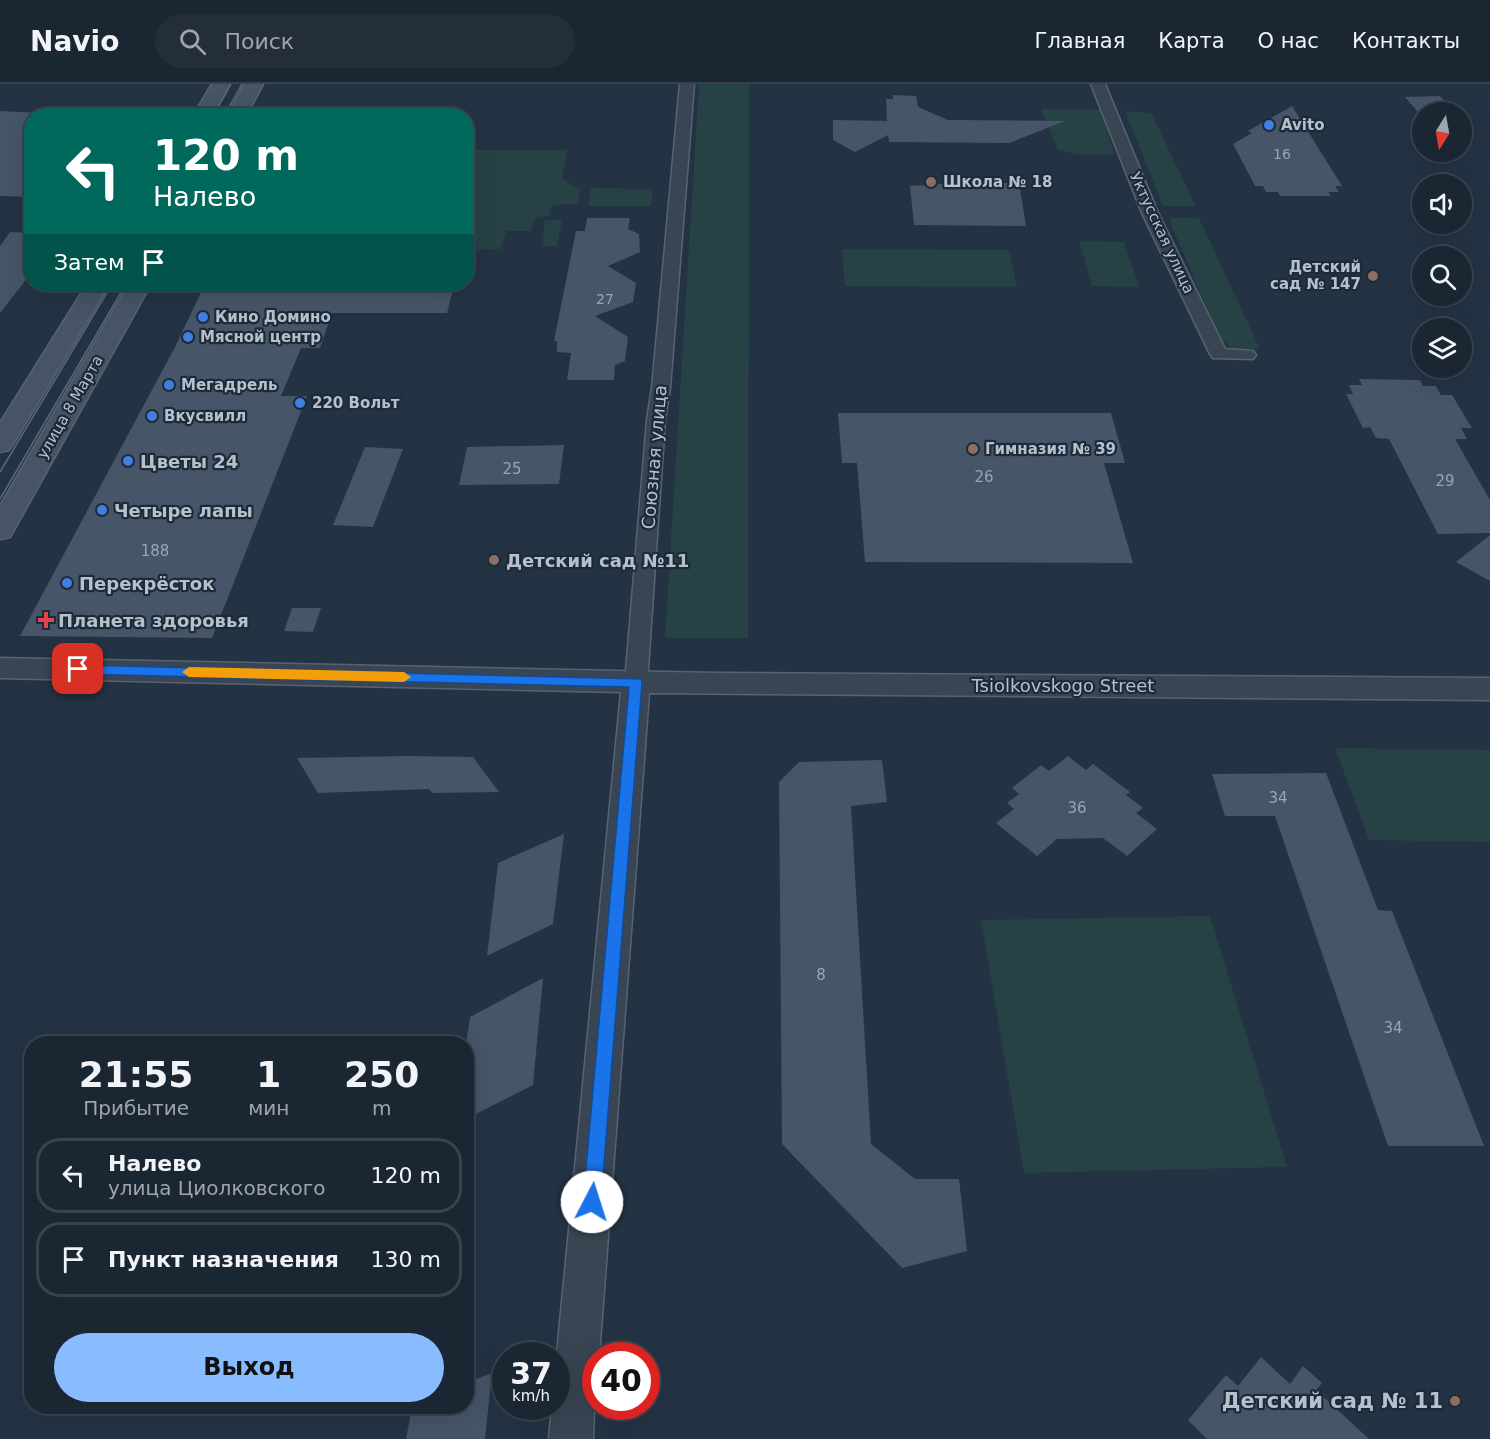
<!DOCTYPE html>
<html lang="ru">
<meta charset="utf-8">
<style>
:root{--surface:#1b2633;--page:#242e3b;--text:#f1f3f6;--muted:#a0a5ac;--line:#39434e;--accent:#89bcff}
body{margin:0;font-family:"DejaVu Sans",sans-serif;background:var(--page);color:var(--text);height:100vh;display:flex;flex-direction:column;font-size:22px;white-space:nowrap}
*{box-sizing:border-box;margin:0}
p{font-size:20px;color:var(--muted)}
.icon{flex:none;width:33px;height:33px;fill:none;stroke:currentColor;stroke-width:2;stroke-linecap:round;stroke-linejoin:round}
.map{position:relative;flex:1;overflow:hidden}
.drawer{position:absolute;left:24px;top:952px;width:450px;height:378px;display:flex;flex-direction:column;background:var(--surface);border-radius:24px;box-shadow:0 6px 24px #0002,0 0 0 2px var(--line)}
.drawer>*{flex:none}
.banner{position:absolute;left:24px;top:24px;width:450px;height:183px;border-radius:24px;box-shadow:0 6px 24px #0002,0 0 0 2px var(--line);background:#00695c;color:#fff;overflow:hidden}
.needle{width:39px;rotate:191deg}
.buttons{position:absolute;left:1412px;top:18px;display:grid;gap:12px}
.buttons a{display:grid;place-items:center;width:60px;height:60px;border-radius:50%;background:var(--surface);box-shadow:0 6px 24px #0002,0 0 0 2px var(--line);font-size:30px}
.speed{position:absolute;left:492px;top:1258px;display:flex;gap:12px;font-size:30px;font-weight:700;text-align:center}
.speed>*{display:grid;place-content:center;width:78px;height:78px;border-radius:50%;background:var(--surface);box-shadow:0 6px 24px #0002,0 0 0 2px var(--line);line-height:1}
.speed small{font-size:15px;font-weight:400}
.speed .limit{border:9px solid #d22;background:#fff;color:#111}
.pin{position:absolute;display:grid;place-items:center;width:51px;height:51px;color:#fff;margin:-26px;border-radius:12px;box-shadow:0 3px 9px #0006}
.me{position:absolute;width:66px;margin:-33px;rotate:5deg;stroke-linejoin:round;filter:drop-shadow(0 0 4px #0008)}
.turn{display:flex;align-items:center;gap:21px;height:126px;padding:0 30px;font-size:27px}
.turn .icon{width:78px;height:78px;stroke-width:2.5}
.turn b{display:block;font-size:42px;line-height:51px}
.then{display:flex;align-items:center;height:57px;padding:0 30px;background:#0003;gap:12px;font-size:22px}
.eta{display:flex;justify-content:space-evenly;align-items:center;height:102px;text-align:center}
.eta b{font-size:36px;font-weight:600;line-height:42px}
.action{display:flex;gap:12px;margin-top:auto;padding:12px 30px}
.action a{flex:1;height:69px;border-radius:36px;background:var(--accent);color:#111;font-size:24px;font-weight:600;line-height:69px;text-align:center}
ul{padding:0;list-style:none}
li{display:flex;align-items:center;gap:18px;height:75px;margin:0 12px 9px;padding:0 18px;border:3px solid var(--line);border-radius:24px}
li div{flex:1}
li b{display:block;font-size:22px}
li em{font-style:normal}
header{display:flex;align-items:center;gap:36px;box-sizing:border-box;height:84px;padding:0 30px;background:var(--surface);border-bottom:2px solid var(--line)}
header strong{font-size:28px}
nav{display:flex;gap:33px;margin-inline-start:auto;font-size:21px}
.search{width:420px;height:54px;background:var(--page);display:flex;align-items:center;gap:15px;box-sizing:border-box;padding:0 21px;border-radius:33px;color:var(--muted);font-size:22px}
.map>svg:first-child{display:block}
</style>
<header>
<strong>Navio</strong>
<div class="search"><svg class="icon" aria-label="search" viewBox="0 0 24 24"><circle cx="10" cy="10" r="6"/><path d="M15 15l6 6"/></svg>Поиск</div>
<nav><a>Главная</a><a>Карта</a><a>О нас</a><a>Контакты</a></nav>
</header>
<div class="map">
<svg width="1490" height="1355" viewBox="0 0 1490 1355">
<rect width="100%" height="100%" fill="#243344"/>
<!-- green -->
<path fill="#264245" d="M699,0h50l-1,554h-83z
M1041,25l60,1 13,44 -33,1 -23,-5z
M1125,27l26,2 45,93h-33z
M466,66h101l-5,29 19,11 -4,14 -25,1 -3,11 -13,1 -5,14h-25l-6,18 -33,1z
M591,104l62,1 -2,17h-63z
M1172,134h27l61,131 -28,-1 -12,-10 -50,-116z
M545,136h17l-5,26h-15z
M1079,157l45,1 15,45 -47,-1z
M842,165l167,1 8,37 -172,-1z
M1335,664l155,2v92l-121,-2z
M1210,832l77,251 -263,6 -43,-253z"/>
<!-- building -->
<path fill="#465568" d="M893,11l23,1 2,11 30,13 117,1 -56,22 -120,-1 -1,-7 -33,17 -22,-12v-20l54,1 -1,-22h7z
M1440,12l14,16h-32v5l-17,-20z
M1292,22l50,80h-7l4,6h-11l3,4h-51l-2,-4h-12l-3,-6h-8l-22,-42 19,-11 -4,-2z
M0,27l42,2 -2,3h-8v81l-32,-1z
M956,99h63l7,43 -112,-1 -4,-39z
M587,134h43l-2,11 11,5 1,18 -32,14 28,17 -3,19 -38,14 33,21 -3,24 -10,4 -1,15h-47l4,-27 -14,-1v-11h-3l22,-110h9z
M10,148l22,1v39l-32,41v-67z
M205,200l249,2 -7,27h-115l-12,35h-19l-20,48h26l-95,242 -192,-2 155,-289z
M1359,295l61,1 3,6h13l5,9h11l20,33h-11l6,11h-12l35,61v33l-52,1 -49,-95 -13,-1 -6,-11 -7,1 -17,-34h7l-4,-9h13z
M838,329h273l14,50h-21l29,100 -268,-1 -8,-99h-15z
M564,361l-5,39 -100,1 8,-38z
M365,363l38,2 -30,78 -40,-2z
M1490,451v46l-34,-19z
M292,524h29l-8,24 -29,-1z
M409,672l64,1 26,35 -67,1 -3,-4 -111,4 -21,-35z
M1068,672l18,14 7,-6 37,28 -4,3 17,13 -7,5 21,16 -30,27 -24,-18 -46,1 -20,17 -41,-33 18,-14 -7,-6 12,-9 -7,-6 29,-23 8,6z
M882,676l5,42 -36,4 20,338 44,35h44l8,72 -65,17 -120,-124 -3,-362 20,-20z
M1326,689l52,137 14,1 92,235h-96l-113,-330h-50l-13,-42z
M564,750l-11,90 -66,32 11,-93z
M543,894l-10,107 -67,34v-75l4,-27z
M1261,1273l29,27 13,-18 19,17 -6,7 53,49h-162l-19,-19 38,-45 12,11z
M492,1289l-7,66h-79l6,-32h54v-24z"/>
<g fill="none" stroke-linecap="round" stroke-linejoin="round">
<!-- minor casing -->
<g stroke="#576370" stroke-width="3">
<path id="minor" d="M680,0h14l-24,304 -5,32 -18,263 -3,6 -8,2 -8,-2 -3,-6 22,-263 5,-32z
M1091,0h14l53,129 67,136 28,2 3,4 -3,4 -40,-1 -3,-4 -68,-141z"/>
</g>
<!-- tertiary casing -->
<g stroke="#576370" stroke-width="3">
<path id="tertiary" d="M0,574l716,15 774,5v22l-841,-7 -50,663h-3l-3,83h-44l3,-32h4v-43l65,-672 -621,-14z"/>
</g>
<!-- secondary casing -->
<g stroke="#576370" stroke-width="3">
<path id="secondary" d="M212,0h18l-18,32h-19z
M245,0h18l-17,32h-19z
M87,200h22l-96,160 -4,6 -9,2v-29z
M129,200h22l-137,246 -4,7 -10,2v-33z"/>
</g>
<!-- minor -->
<use href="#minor" fill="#394553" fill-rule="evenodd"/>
<!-- tertiary -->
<use href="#tertiary" fill="#394553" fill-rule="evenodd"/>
<!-- secondary -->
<use href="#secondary" fill="#465466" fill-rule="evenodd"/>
<!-- tram -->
<path stroke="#5a697a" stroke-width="1.5" d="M213,32l18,-32
M224,32l18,-32
M0,388l112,-188
M0,415l126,-215"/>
</g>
<!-- route -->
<path fill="#1a73e8" stroke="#114b97" stroke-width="1.5" d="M78,581l563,14 1,4 -41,519 -3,6 -6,2 -6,-2 -3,-6 46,-515 -551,-13 -6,-5z"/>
<!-- slow -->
<path fill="#f59e0b" d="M189,583l215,5 7,5 -7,5 -215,-5 -7,-5z"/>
<!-- markers -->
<g fill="#3f7fe0" stroke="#1d2a38" stroke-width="2">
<circle cx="1269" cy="41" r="6"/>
<circle cx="203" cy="233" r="6"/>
<circle cx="188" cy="253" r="6"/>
<circle cx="169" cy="301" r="6"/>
<circle cx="300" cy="319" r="6"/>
<circle cx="152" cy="332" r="6"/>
<circle cx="128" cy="377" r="6"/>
<circle cx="102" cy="426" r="6"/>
<circle cx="67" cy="499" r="6"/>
</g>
<g fill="#8d6e63" stroke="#1d2a38" stroke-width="2">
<circle cx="931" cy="98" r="6"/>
<circle cx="1373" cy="192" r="6"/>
<circle cx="973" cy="365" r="6"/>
<circle cx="494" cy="476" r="6"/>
<circle cx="1455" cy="1317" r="6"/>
</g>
<path fill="#e0444e" stroke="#1d2a38" stroke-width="2" d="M43 527h6v6h6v6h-6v6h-6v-6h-6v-6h6z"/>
<g text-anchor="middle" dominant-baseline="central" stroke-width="4.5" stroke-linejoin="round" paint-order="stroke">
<!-- far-number labels -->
<g font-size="14" fill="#9aa5b4">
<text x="1282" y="70">16</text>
<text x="605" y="215">27</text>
</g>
<!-- far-poi labels -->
<g font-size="15" font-weight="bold" fill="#b6c0cd" stroke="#1d2a38" text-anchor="start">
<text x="1281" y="41">Avito</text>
<text x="943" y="98">Школа № 18</text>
<text x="1361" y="183" text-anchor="end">Детский<tspan x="1361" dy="17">сад № 147</tspan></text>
<text x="215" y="233">Кино Домино</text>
<text x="200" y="253">Мясной центр</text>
<text x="181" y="301">Мегадрель</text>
<text x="312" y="319">220 Вольт</text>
<text x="164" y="332">Вкусвилл</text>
<text x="985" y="365">Гимназия № 39</text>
</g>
<!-- far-street labels -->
<g font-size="15" fill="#b6c0cd" stroke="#1d2a38">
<text transform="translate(1162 149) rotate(65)">Уктусская улица</text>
<text transform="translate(70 323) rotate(-60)">улица 8 Марта</text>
</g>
<!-- number labels -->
<g font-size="15" fill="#9aa5b4">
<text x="512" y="385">25</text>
<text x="984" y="393">26</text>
<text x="1445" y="397">29</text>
<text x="155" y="467">188</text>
<text x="1278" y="714">34</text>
<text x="1077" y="724">36</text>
<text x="821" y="891">8</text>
<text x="1393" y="944">34</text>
</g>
<!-- street labels -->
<g font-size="18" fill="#b6c0cd" stroke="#1d2a38">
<text transform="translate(654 373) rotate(-85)">Союзная улица</text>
<text x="1063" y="601">Tsiolkovskogo Street</text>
</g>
<!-- poi labels -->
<g font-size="18" font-weight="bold" fill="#b6c0cd" stroke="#1d2a38" text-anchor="start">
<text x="140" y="377">Цветы 24</text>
<text x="114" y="426">Четыре лапы</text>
<text x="506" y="476">Детский сад №11</text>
<text x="79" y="499">Перекрёсток</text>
<text x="58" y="536">Планета здоровья</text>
</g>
<!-- near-poi labels -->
<g font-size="21" font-weight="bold" fill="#b6c0cd" stroke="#1d2a38" text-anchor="end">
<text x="1443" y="1317">Детский сад № 11</text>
</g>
</g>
</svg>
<div class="buttons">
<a><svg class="needle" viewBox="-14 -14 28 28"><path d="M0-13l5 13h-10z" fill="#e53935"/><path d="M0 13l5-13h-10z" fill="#a0a5ac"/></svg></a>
<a><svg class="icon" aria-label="sound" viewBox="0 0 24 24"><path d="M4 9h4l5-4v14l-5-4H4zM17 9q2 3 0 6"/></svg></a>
<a><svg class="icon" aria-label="search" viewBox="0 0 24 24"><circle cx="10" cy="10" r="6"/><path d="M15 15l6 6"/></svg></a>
<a><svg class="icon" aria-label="layers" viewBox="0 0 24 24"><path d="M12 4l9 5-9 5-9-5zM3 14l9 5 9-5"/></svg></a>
</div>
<div class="speed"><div>37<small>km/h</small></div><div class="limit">40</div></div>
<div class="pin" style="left:78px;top:585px;background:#d93025"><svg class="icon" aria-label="arrive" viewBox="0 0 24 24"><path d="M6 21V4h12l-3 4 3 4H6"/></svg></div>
<svg class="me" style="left:592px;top:1118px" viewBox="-20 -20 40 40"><circle r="19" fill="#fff"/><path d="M0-13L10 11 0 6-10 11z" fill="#1a73e8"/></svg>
<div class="banner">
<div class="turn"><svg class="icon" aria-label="left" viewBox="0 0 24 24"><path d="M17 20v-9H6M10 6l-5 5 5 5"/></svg><div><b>120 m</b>Налево</div></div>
<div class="then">Затем<svg class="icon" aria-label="arrive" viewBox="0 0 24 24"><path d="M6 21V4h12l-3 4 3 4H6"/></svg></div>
</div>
<section class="drawer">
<div class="eta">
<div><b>21:55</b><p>Прибытие</p></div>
<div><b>1</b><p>мин</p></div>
<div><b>250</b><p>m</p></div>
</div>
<ul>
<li><svg class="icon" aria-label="left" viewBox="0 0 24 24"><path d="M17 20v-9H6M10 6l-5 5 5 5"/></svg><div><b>Налево</b><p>улица Циолковского</p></div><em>120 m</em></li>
<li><svg class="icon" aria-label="arrive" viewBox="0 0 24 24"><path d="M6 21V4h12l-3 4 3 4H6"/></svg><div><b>Пункт назначения</b></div><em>130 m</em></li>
</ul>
<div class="action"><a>Выход</a></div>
</section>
</div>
